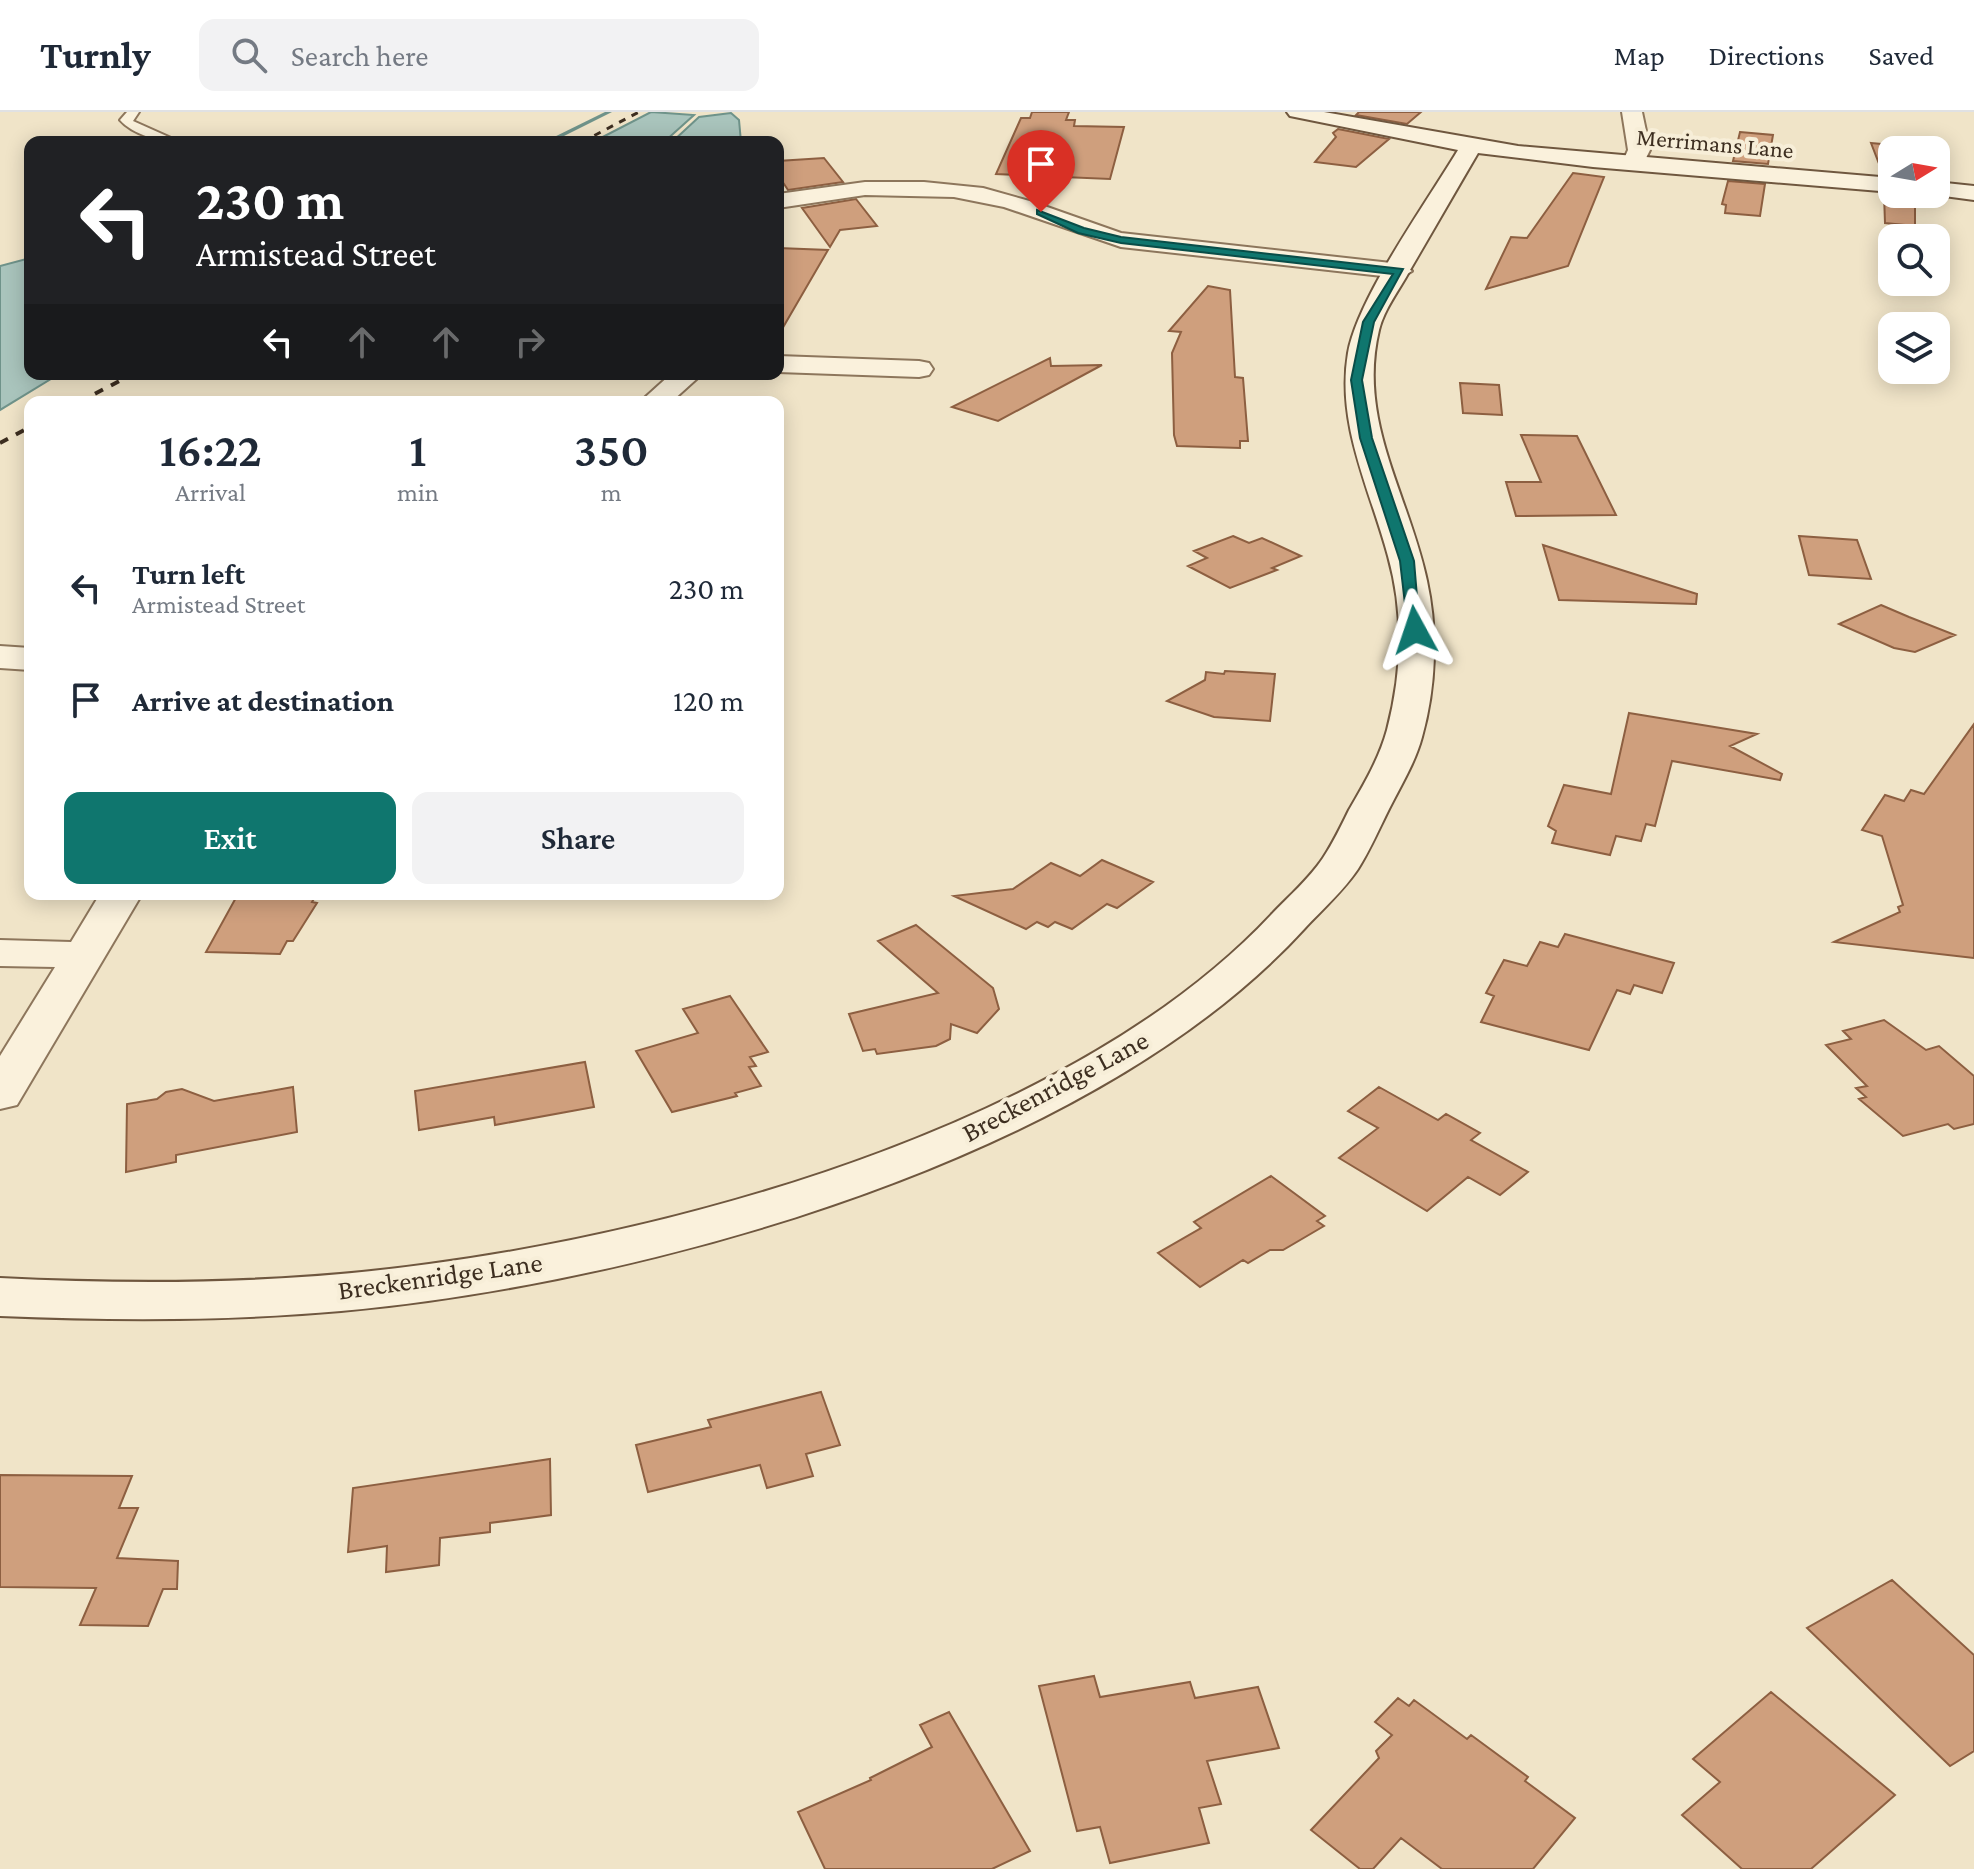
<!DOCTYPE html>
<style>
:root{--surface:#fff;--page:#f2f2f3;--text:#1f2937;--muted:#747a83;--line:#e0e1e3;--accent:#0f766e}
body{margin:0;font-family:"Crimson Pro",serif;background:var(--page);color:var(--text);height:100vh;display:flex;flex-direction:column;font-size:30px;white-space:nowrap}
*{box-sizing:border-box;margin:0}
p{font-size:26px;color:var(--muted)}
.icon{flex:none;width:44px;height:44px;fill:none;stroke:currentColor;stroke-width:2;stroke-linecap:round;stroke-linejoin:round}
.map{position:relative;flex:1;overflow:hidden}
.details{position:absolute;left:24px;top:284px;width:760px;height:504px;display:flex;flex-direction:column;background:var(--surface);border-radius:16px;box-shadow:0 4px 20px #0003}
.details>*{flex:none}
.guide{position:absolute;left:24px;top:24px;width:760px;height:244px;border-radius:16px;box-shadow:0 4px 20px #0003;background:#202124;color:#fff;overflow:hidden}
.needle{width:52px;rotate:79deg}
.tools{position:absolute;left:1878px;top:24px;display:grid;gap:16px}
.tools a{display:grid;place-items:center;width:72px;height:72px;border-radius:16px;background:var(--surface);box-shadow:0 4px 20px #0003;font-size:40px}
.pin{position:absolute;display:grid;place-items:center;width:68px;height:68px;color:#fff;margin:-82px -34px;border-radius:50% 50% 50% 0;rotate:-45deg;box-shadow:0 0 8px #0007}
.pin .icon{rotate:45deg}
.me{position:absolute;width:88px;margin:-44px;rotate:355deg;stroke-linejoin:round;filter:drop-shadow(0 0 6px #0008)}
.turn{display:flex;align-items:center;gap:28px;height:168px;padding:0 40px;font-size:36px}
.turn .icon{width:104px;height:104px;stroke-width:2.5}
.turn b{display:block;font-size:56px;line-height:68px}
.lanes{display:flex;align-items:center;height:76px;padding:0 40px;background:#0003;justify-content:center;gap:40px;direction:ltr}
.lanes .off{opacity:.35}
.eta{display:flex;justify-content:space-evenly;align-items:center;height:136px;text-align:center}
.eta b{font-size:48px;font-weight:600;line-height:56px}
.primary-button{display:flex;gap:16px;margin-top:auto;padding:16px 40px}
.primary-button a{flex:1;height:92px;border-radius:16px;background:var(--accent);color:#fff;font-size:32px;font-weight:600;line-height:92px;text-align:center}
.primary-button a+a{background:var(--page);color:var(--text)}
ul{padding:0;list-style:none}
li{display:flex;align-items:center;gap:24px;height:112px;padding:0 40px}
li div{flex:1}
li b{display:block;font-size:30px}
li em{font-style:normal}
header{display:flex;align-items:center;gap:48px;box-sizing:border-box;height:112px;padding:0 40px;background:var(--surface);border-bottom:2px solid var(--line)}
header strong{font-size:38px}
nav{display:flex;gap:44px;margin-inline-start:auto;font-size:28px}
.search{width:560px;height:72px;background:var(--page);display:flex;align-items:center;gap:20px;box-sizing:border-box;padding:0 28px;border-radius:16px;color:var(--muted);font-size:30px}
.map>svg:first-child{display:block}
</style>
<header>
<strong>Turnly</strong>
<div class="search"><svg class="icon" aria-label="search" viewBox="0 0 24 24"><circle cx="10" cy="10" r="6"/><path d="M15 15l6 6"/></svg>Search here</div>
<nav><a>Map</a><a>Directions</a><a>Saved</a></nav>
</header>
<div class="map">
<svg width="1974" height="1757" viewBox="0 0 1974 1757">
<rect width="100%" height="100%" fill="#f0e4c8"/>
<!-- water -->
<path fill="#a9c4bc" stroke="#6f938a" stroke-width="2" d="M651,0l43,3 -30,27h-71z
M731,1l8,7 2,22h-69l27,-25z
M30,146v116h29l-59,36v-144z"/>
<g fill="none" stroke-linecap="round" stroke-linejoin="round">
<!-- stream -->
<path fill="#6f938a" fill-rule="evenodd" d="M605,0h7l-60,30h-8z"/>
</g>
<!-- building -->
<path fill="#cf9f7d" stroke="#8d5f41" stroke-width="2" d="M1032,0h37l-3,8h9l-1,6 50,1 -14,52 -114,-5 25,-56h9z
M1359,0h62l-14,12 -51,-9z
M1338,17l51,10 -33,28 -41,-5 21,-25 -3,-4z
M1740,20l33,3 -5,29 -35,-3z
M1871,31l43,4v3h-22v25l-9,-1z
M824,46l19,24 -55,8 -10,-15v-14z
M1573,61l31,4 -36,89 -82,23 25,-52 16,1z
M1728,69l37,3 -5,32 -35,-3 1,-8 -4,-1z
M1884,82h31v32l-30,-3z
M856,87l21,27 -37,4 -10,17 -28,-39z
M778,136l50,2 -50,86z
M1208,174l22,4 5,87 8,1 5,63h-8v7l-63,-2 -3,-11 -2,-82 9,-21 -12,-1z
M1050,246l1,8 51,-1 -104,56 -46,-14z
M1460,271l39,2 3,30 -39,-2z
M1521,323l56,1 39,79 -100,1 -10,-34h35z
M1233,424l16,7 13,-5 39,18 -29,12 5,2 -47,18 -42,-22 19,-8 -13,-7z
M1799,424l58,4 14,39 -62,-4z
M1543,433l154,49 -1,10 -137,-4z
M1881,493l28,12 46,18 -40,17 -21,-4 -55,-24z
M1225,559l50,3 -5,47 -56,-4 -47,-16 38,-21 1,-8 18,2z
M1629,601l128,21 -27,12 52,28 -2,6 -108,-19 -17,65 -9,-2 -5,17 -25,-5 -6,19 -58,-12 4,-12 -8,-5 16,-41 47,9z
M1974,612v234l-140,-16 66,-30 -2,-5 5,-2 -21,-69 -20,-6 23,-35 19,6 7,-11 13,4z
M1102,748l51,22 -36,26 -10,-4 -35,25 -17,-7 -7,5 -11,-5 -11,7 -72,-33 59,-7 38,-26 29,13z
M238,782h66l-2,3h13l-3,5 5,1 -24,38h-6l-7,13 -74,-2z
M916,813l77,63 6,21 -22,24 -26,-9 -1,15 -14,7 -59,8 -2,-5 -12,2 -14,-37 89,-21 -60,-52z
M1565,822l109,29 -12,30 -28,-8 -4,9 -13,-4 -28,60 -108,-28 13,-26 -8,-3 18,-33 23,6 13,-24 18,5z
M730,884l38,56 -18,5 6,9 -7,1 12,19 -26,7 2,3 -65,16 -36,-61 62,-18 -15,-24z
M1884,908l42,30 13,-4 35,30v48l-20,5 -6,-5 -45,12 -44,-37 7,-2 -10,-9 11,-2 -41,-41 25,-6 -8,-8z
M585,950l9,45 -99,18 -1,-8 -75,13 -4,-39z
M293,975l4,45 -121,23v7l-50,10 1,-68 30,-5 9,-7 16,-3 32,12z
M1379,975l59,33 8,-6 34,19 -9,7 57,32 -28,23 -32,-18 -41,34 -88,-53 39,-30 -30,-17z
M1271,1064l54,40 -8,5 7,5 -41,24h-13l-22,13 -5,-3 -43,27 -42,-34 43,-25 -7,-6z
M821,1280l19,53 -34,9 7,22 -46,12 -7,-23 -112,27 -12,-47 75,-18 -3,-7z
M550,1347l1,56 -61,8v9l-50,6 -1,27 -53,7 1,-26 -39,6 5,-64z
M0,1363l132,1 -13,32h19l-21,50 61,3 -1,28h-14l-15,37 -68,-1 16,-37 -96,-1z
M1892,1468l82,75v96l-24,15 -143,-138z
M1094,1564l6,21 90,-15 5,16 63,-11 21,61 -72,13 14,43 -22,4 10,35 -99,20 -10,-36 -23,4 -38,-145z
M1771,1580l124,103 -84,74h-69l-60,-54 38,-33 -27,-23z
M1398,1586l11,8 5,-6 53,39 4,-4 57,42 -3,4 50,37 -42,51h-91l-41,-31 -28,31h-13l-49,-39 68,-72 -3,-7 16,-16 -17,-13z
M949,1600l81,139 -38,18h-167l-27,-57 73,-32 -1,-2 62,-31 -12,-22z"/>
<g fill="none" stroke-linecap="round" stroke-linejoin="round">
<!-- lane casing -->
<g stroke="#8d765c" stroke-width="4">
<path id="lane" d="M127,0h12l-6,9 47,21c-19,0 -47,-7 -60,-22z"/>
</g>
<!-- street casing -->
<g stroke="#8d765c" stroke-width="4">
<path id="street" d="M1622,0h20l8,38 -8,16h-16l-3,-5 5,-11z
M865,70h59l59,6 50,14 88,31 279,31 12,7 -12,7 -279,-31 -117,-40 -50,-10 -89,-2 -87,13v-14z
M778,244l141,5 10,2 4,6 -4,6 -10,2 -141,-5z
M671,262h31l-31,28h-31z
M0,534l30,2v22l-30,-2z
M100,782h42l-125,211 -17,4v-53l55,-89 -55,-1v-26l71,2z"/>
</g>
<!-- secondary casing -->
<g stroke="#6f573f" stroke-width="4">
<path id="secondary" d="M1287,0h37l194,34 374,32v14l-299,-25 -115,-14c-23,39 -45,78 -68,117 -10,19 -26,39 -31,60 -22,91 30,165 48,251 11,51 9,106 -5,156 -7,26 -21,48 -33,72 -10,20 -19,41 -31,60 -14,21 -35,40 -53,59 -196,216 -594,334 -877,373 -142,20 -285,21 -428,15v-38c143,7 287,6 429,-14 271,-36 651,-145 842,-349 17,-18 38,-36 52,-57 10,-15 18,-32 26,-48 15,-26 30,-51 38,-80 15,-57 17,-117 1,-174 -18,-67 -52,-132 -40,-203 10,-56 79,-151 110,-203l-168,-34z
M1936,70l38,4v14l-45,-6h7z"/>
</g>
<!-- lane -->
<use href="#lane" fill="#faf1dc" fill-rule="evenodd"/>
<!-- street -->
<use href="#street" fill="#faf1dc" fill-rule="evenodd"/>
<!-- secondary -->
<use href="#secondary" fill="#faf1dc" fill-rule="evenodd"/>
<!-- rail-far1 -->
<path stroke="#3d2e20" stroke-width="3" stroke-dasharray="7 7" stroke-linecap="butt" d="M582,30l57,-30"/>
<!-- rail -->
<path stroke="#3d2e20" stroke-width="4" stroke-dasharray="9 9" stroke-linecap="butt" d="M79,290l54,-28
M0,331l30,-16"/>
</g>
<!-- route -->
<path fill="#0f766e" stroke="#0a4d48" stroke-width="2" d="M1037,98l47,18 37,9 282,32 -29,53 -12,58 10,58 42,123 6,72 -12,-3 -8,-69 -40,-123 -9,-58 12,-58 30,-48 -272,-31 -43,-10 -41,-19z"/>
<g text-anchor="middle" dominant-baseline="central" stroke-width="8" stroke-linejoin="round" paint-order="stroke">
<!-- far-street labels -->
<g font-size="24" fill="#3d2e20" stroke="#f7eed8">
<text transform="translate(1715 31) rotate(5)">Merrimans Lane</text>
</g>
<!-- street labels -->
<g font-size="28" fill="#3d2e20" stroke="#f7eed8">
<text transform="translate(1055 974) rotate(-28)">Breckenridge Lane</text>
<text transform="translate(440 1164) rotate(-8)">Breckenridge Lane</text>
</g>
</g>
</svg>
<div class="tools">
<a><svg class="needle" viewBox="-14 -14 28 28"><path d="M0-13l5 13h-10z" fill="#e53935"/><path d="M0 13l5-13h-10z" fill="#747a83"/></svg></a>
<a><svg class="icon" aria-label="search" viewBox="0 0 24 24"><circle cx="10" cy="10" r="6"/><path d="M15 15l6 6"/></svg></a>
<a><svg class="icon" aria-label="layers" viewBox="0 0 24 24"><path d="M12 4l9 5-9 5-9-5zM3 14l9 5 9-5"/></svg></a>
</div>
<div class="pin" style="left:1041px;top:100px;background:#d93025"><svg class="icon" aria-label="arrive" viewBox="0 0 24 24"><path d="M6 21V4h12l-3 4 3 4H6"/></svg></div>
<svg class="me" style="left:1415px;top:518px" viewBox="-20 -20 40 40"><path d="M0-17L14 15 0 8-14 15z" fill="#0f766e" stroke="#fff" stroke-width="4"/></svg>
<div class="guide">
<div class="turn"><svg class="icon" aria-label="left" viewBox="0 0 24 24"><path d="M17 20v-9H6M10 6l-5 5 5 5"/></svg><div><b>230 m</b>Armistead Street</div></div>
<div class="lanes"><svg class="icon" aria-label="left" viewBox="0 0 24 24"><path d="M17 20v-9H6M10 6l-5 5 5 5"/></svg><svg class="icon off" aria-label="ahead" viewBox="0 0 24 24"><path d="M12 20V5M6 11l6-6 6 6"/></svg><svg class="icon off" aria-label="ahead" viewBox="0 0 24 24"><path d="M12 20V5M6 11l6-6 6 6"/></svg><svg class="icon off" aria-label="right" viewBox="0 0 24 24"><path d="M7 20v-9h11M14 6l5 5-5 5"/></svg></div>
</div>
<section class="details">
<div class="eta">
<div><b>16:22</b><p>Arrival</p></div>
<div><b>1</b><p>min</p></div>
<div><b>350</b><p>m</p></div>
</div>
<ul>
<li><svg class="icon" aria-label="left" viewBox="0 0 24 24"><path d="M17 20v-9H6M10 6l-5 5 5 5"/></svg><div><b>Turn left</b><p>Armistead Street</p></div><em>230 m</em></li>
<li><svg class="icon" aria-label="arrive" viewBox="0 0 24 24"><path d="M6 21V4h12l-3 4 3 4H6"/></svg><div><b>Arrive at destination</b></div><em>120 m</em></li>
</ul>
<div class="primary-button"><a>Exit</a><a>Share</a></div>
</section>
</div>
